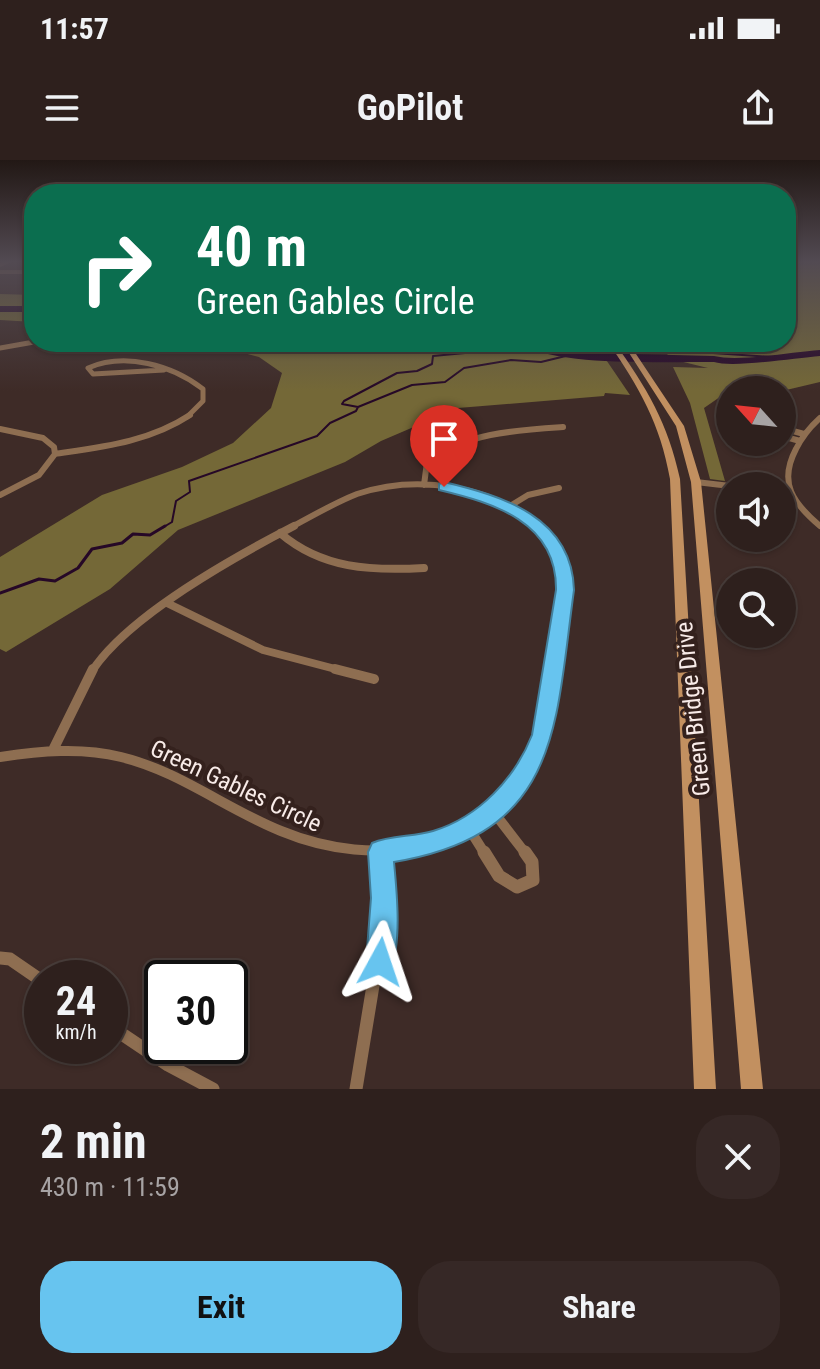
<!DOCTYPE html>
<meta charset="utf-8">
<style>
:root{--surface:#2e201d;--page:#362826;--text:#f1f3f6;--muted:#a7a3a4;--line:#493e3b;--accent:#67c4ef}
body{margin:0;font-family:"Roboto Condensed",sans-serif;background:var(--page);color:var(--text);height:100vh;display:flex;flex-direction:column;font-size:30px;white-space:nowrap}
*{box-sizing:border-box;margin:0}
p{font-size:26px;color:var(--muted)}
.icon{flex:none;width:44px;height:44px;fill:none;stroke:currentColor;stroke-width:2;stroke-linecap:round;stroke-linejoin:round}
.map{position:relative;height:929px;overflow:hidden}
.side{display:flex;flex-direction:column;background:var(--surface);flex:1}
.side>*{flex:none}
.guide{position:absolute;left:24px;top:24px;width:772px;height:168px;border-radius:32px;box-shadow:0 2px 6px #0004,0 0 0 2px var(--line);background:#0b6e4f;color:#fff;overflow:hidden}
.needle{width:52px;rotate:297deg}
.tools{position:absolute;left:716px;top:216px;display:grid;gap:16px}
.tools a{display:grid;place-items:center;width:80px;height:80px;border-radius:50%;background:var(--surface);box-shadow:0 2px 6px #0004,0 0 0 2px var(--line);font-size:40px}
.speed{position:absolute;left:24px;top:800px;display:flex;gap:16px;font-size:40px;font-weight:700;text-align:center}
.speed>*{display:grid;place-content:center;width:104px;height:104px;border-radius:50%;background:var(--surface);box-shadow:0 2px 6px #0004,0 0 0 2px var(--line);line-height:1}
.speed small{font-size:20px;font-weight:400}
.speed .limit{border:4px solid #111;border-radius:12px;background:#fff;color:#111}
.pin{position:absolute;display:grid;place-items:center;width:68px;height:68px;color:#fff;margin:-82px -34px;border-radius:50% 50% 50% 0;rotate:-45deg;box-shadow:0 0 8px #0007}
.pin .icon{rotate:45deg}
.me{position:absolute;width:88px;margin:-44px;rotate:5deg;stroke-linejoin:round;filter:drop-shadow(0 0 6px #0008)}
.turn{display:flex;align-items:center;gap:28px;height:168px;padding:0 40px;font-size:36px}
.turn .icon{width:104px;height:104px;stroke-width:2.5}
.turn b{display:block;font-size:56px;line-height:68px}
.round{display:grid;place-items:center;flex:none;width:84px;height:84px;border-radius:32px;background:var(--page)}
.overview{display:flex;align-items:center;justify-content:space-between;height:136px;padding:0 40px}
h1{font-size:48px;font-weight:700;line-height:60px}
.action{display:flex;gap:16px;margin-top:auto;padding:16px 40px}
.action a{flex:1;height:92px;border-radius:32px;background:var(--accent);color:#111;font-size:32px;font-weight:700;line-height:92px;text-align:center}
.action a+a{background:var(--page);color:var(--text)}
.status{display:flex;justify-content:space-between;align-items:center;height:56px;padding:0 40px;background:var(--surface);direction:ltr}
.status svg{height:22px;fill:currentColor}
header{display:flex;justify-content:space-between;align-items:center;height:104px;padding:0 40px;background:var(--surface);font-size:36px;font-weight:700}
.map>svg:first-child{display:block}
</style>
<div class="status"><b>11:57</b><svg viewBox="0 0 49 12"><path d="M0 12V9h3v3zM5 12V6h3v6zM10 12V3h3v9zM15 12V0h3v12zM26 1h20v11H26zM47 4h2v5h-2z"/></svg></div>
<header><svg class="icon" aria-label="menu" viewBox="0 0 24 24"><path d="M4 6h16M4 12h16M4 18h16"/></svg>GoPilot<svg class="icon" aria-label="share" viewBox="0 0 24 24"><path d="M12 15V3M7 8l5-5 5 5M5 13v7h14v-7"/></svg></header>
<div class="map">
<svg width="820" height="929" viewBox="0 0 820 929">
<rect width="100%" height="100%" fill="#3e2b27"/>
<!-- forest -->
<path fill="#746837" d="M786,101h34v121l-38,9 -52,-1 -26,18 21,73 -15,-2 -20,-76 -17,-36 35,1 -37,-9 -7,-9 39,4 12,-4 -10,-5 1,-3h80z
M0,134l34,1v27l-34,-2z
M202,182h392l36,53 -25,-2 -1,3 -146,12 -77,33 -36,21 -167,68 -68,59 -104,63 -6,-3v-92l102,-62 80,-28 51,-24 38,-35 11,-35 -23,-16z"/>
<g fill="none" stroke-linecap="round" stroke-linejoin="round">
<!-- stream-far1 -->
<path stroke="#260827" stroke-width="2" d="M684,191l88,6
M358,247l54,-22 33,-3 19,-14 47,-8 30,2 37,-9
M162,368l10,-6 4,-21 14,-9 -1,-11 128,-45 13,-13 26,-12 2,-4 -16,-3 2,-3 53,-28 20,-2 15,-7 1,-8 32,-3 7,-6h61"/>
<!-- stream -->
<path stroke="#260827" stroke-width="3" d="M0,433l39,-14 16,2 23,-13 14,-19 30,-6 11,-9 17,1 15,-9"/>
<!-- river -->
<path fill="#260827" fill-rule="evenodd" d="M0,146h34v6h-34z
M516,182l74,11 124,3c25,6 77,-4 106,-6v6c-25,2 -87,12 -106,6 -51,-1 -157,6 -198,-20z"/>
<!-- minor-far5 -->
<path stroke="#8e6e51" stroke-width="4" d="M0,105l9,-4
M0,112h34"/>
<!-- minor-far4 -->
<path stroke="#8e6e51" stroke-width="5" d="M0,188l34,-6
M164,210l-71,4 -5,-6c37,-16 84,-3 115,21v12l-16,16"/>
<!-- minor-far3 -->
<path stroke="#8e6e51" stroke-width="6" d="M820,258c-10,9 -18,19 -24,31 -18,34 -3,54 24,77
M782,268l22,6
M0,269l43,9 11,9 1,7
M782,276l18,5
M55,294c47,-7 94,-12 135,-39
M696,322l34,4
M424,325l3,-23c37,-29 91,-32 136,-35
M0,335l39,-20 16,-21
M510,346l18,-11 31,-7
M290,368c22,-12 44,-25 67,-34 60,-20 136,-9 183,34"/>
<!-- minor-far2 -->
<path stroke="#8e6e51" stroke-width="8" d="M538,366c41,39 25,95 16,145
M280,373c42,36 91,38 144,35
M167,443l96,47 80,21
M92,511c36,-55 144,-115 202,-145"/>
<!-- minor-far1 -->
<path stroke="#8e6e51" stroke-width="10" d="M335,509l39,10
M53,590l40,-81
M0,597c40,-6 81,-10 121,0 58,14 105,52 160,74 94,39 210,23 256,-79 12,-24 12,-57 17,-83
M492,650l34,44
M468,667l17,27"/>
<!-- minor -->
<path stroke="#8e6e51" stroke-width="13" d="M378,692h11
M484,692l15,24 18,11 16,-7 -1,-18 -7,-10
M0,798l10,1 32,22
M110,866l58,39 45,24
M356,929l24,-146 1,-91"/>
<!-- secondary -->
<path fill="#c29060" fill-rule="evenodd" d="M608,182h6c33,46 54,81 66,137l36,610h-22l-24,-610c-10,-56 -30,-90 -62,-137z
M622,182h6l56,84 17,56 62,607h-22l-50,-607 -15,-56z"/>
</g>
<!-- sky -->
<linearGradient id="sky" x2="0" y2="1"><stop stop-color="#221815"/><stop offset="0.44" stop-color="#524a52"/><stop offset="1" stop-color="#524a52" stop-opacity="0"/></linearGradient>
<rect width="820" height="231" fill="url(#sky)"/>
<!-- route -->
<path fill="#67c4ef" stroke="#437f9b" stroke-width="2" d="M444,322c59,14 128,35 130,108 -19,137 -13,244 -180,272 3,31 8,81 -4,110l-10,4 -10,-4 -4,-10 5,-64 -3,-46 4,-9c19,-8 41,-6 61,-12 46,-14 82,-53 99,-96l24,-145c1,-68 -62,-87 -117,-100v-6z"/>
<g text-anchor="middle" dominant-baseline="central" stroke-width="8" stroke-linejoin="round" paint-order="stroke">
<!-- street labels -->
<g font-size="24" fill="#f8ebe8" stroke="#34211d">
<text transform="translate(693 549) rotate(-96)">Green Bridge Drive</text>
<text transform="translate(236 626) rotate(25)">Green Gables Circle</text>
</g>
</g>
</svg>
<div class="tools">
<a><svg class="needle" viewBox="-14 -14 28 28"><path d="M0-13l5 13h-10z" fill="#e53935"/><path d="M0 13l5-13h-10z" fill="#a7a3a4"/></svg></a>
<a><svg class="icon" aria-label="sound" viewBox="0 0 24 24"><path d="M4 9h4l5-4v14l-5-4H4zM17 9q2 3 0 6"/></svg></a>
<a><svg class="icon" aria-label="search" viewBox="0 0 24 24"><circle cx="10" cy="10" r="6"/><path d="M15 15l6 6"/></svg></a>
</div>
<div class="speed"><div>24<small>km/h</small></div><div class="limit">30</div></div>
<div class="pin" style="left:444px;top:327px;background:#d93025"><svg class="icon" aria-label="arrive" viewBox="0 0 24 24"><path d="M6 21V4h12l-3 4 3 4H6"/></svg></div>
<svg class="me" style="left:380px;top:802px" viewBox="-20 -20 40 40"><path d="M0-17L14 15 0 8-14 15z" fill="#67c4ef" stroke="#fff" stroke-width="4"/></svg>
<div class="guide">
<div class="turn"><svg class="icon" aria-label="right" viewBox="0 0 24 24"><path d="M7 20v-9h11M14 6l5 5-5 5"/></svg><div><b>40 m</b>Green Gables Circle</div></div>
</div>
</div>
<section class="side">
<div class="overview"><div><h1>2 min</h1><p>430 m · 11:59</p></div><a class="round"><svg class="icon" aria-label="close" viewBox="0 0 24 24"><path d="M6 6l12 12M18 6L6 18"/></svg></a></div>
<div class="action"><a>Exit</a><a>Share</a></div>
</section>
